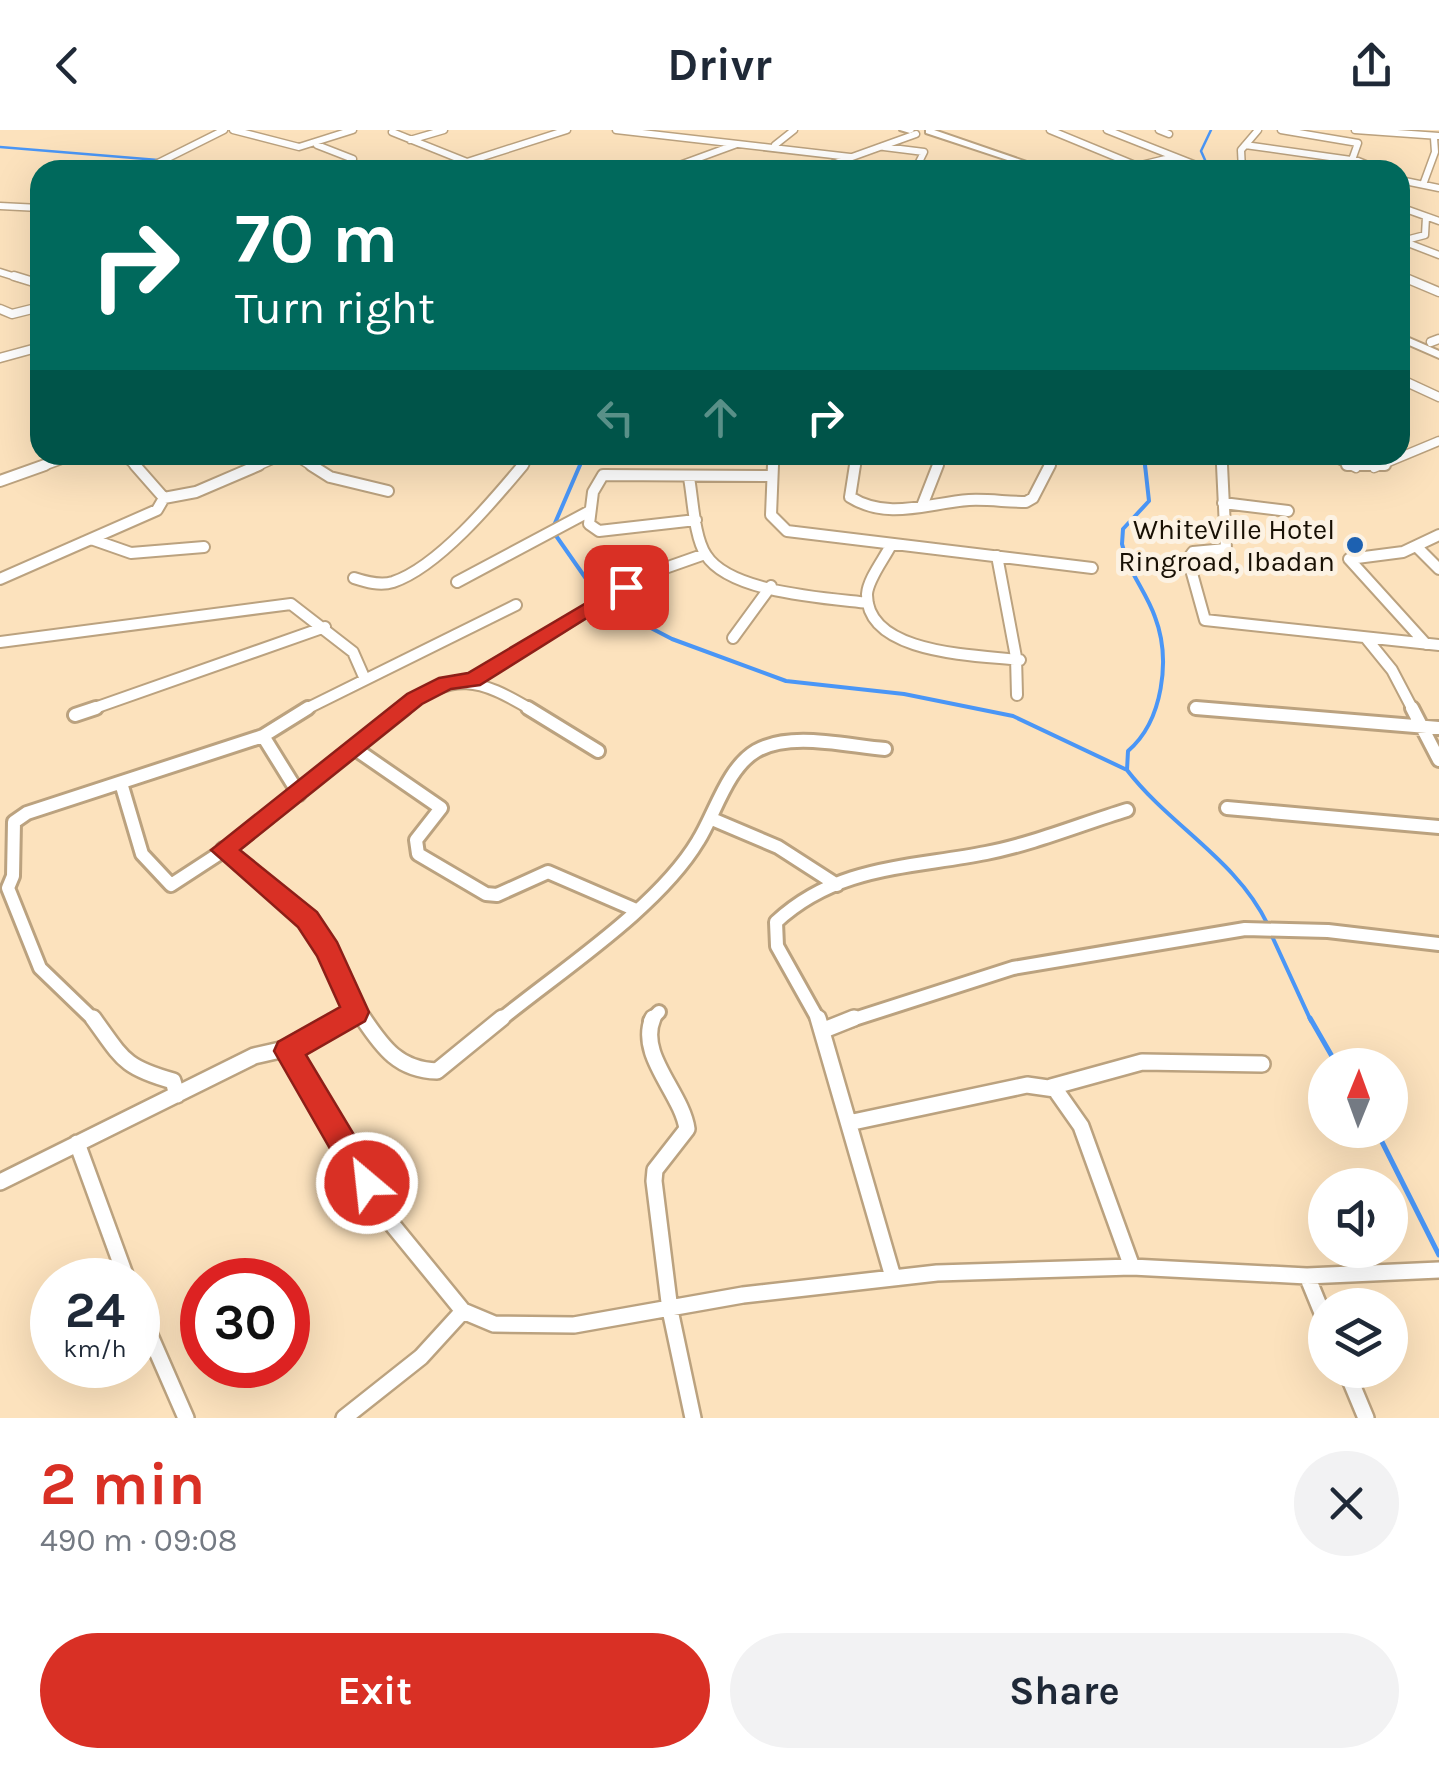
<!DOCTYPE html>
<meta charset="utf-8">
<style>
:root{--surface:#fff;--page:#f2f2f3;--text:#1f2937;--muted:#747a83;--accent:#d93025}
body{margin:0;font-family:Karla,sans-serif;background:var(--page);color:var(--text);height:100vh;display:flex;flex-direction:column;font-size:38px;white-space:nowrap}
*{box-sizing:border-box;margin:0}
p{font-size:32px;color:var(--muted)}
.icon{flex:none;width:55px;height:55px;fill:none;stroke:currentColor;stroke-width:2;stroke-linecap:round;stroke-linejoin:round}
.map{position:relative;height:1288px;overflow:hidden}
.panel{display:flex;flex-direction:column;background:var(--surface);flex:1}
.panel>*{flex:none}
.hud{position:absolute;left:30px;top:30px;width:1380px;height:305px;border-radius:30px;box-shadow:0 10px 40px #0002;background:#00695c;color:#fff;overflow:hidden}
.needle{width:65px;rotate:1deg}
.controls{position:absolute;left:1308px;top:918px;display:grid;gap:20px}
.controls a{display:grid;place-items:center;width:100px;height:100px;border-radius:50%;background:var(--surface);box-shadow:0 10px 40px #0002;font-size:50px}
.speed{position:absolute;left:30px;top:1128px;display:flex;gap:20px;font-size:50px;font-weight:700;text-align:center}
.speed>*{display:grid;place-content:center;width:130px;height:130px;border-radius:50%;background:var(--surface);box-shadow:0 10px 40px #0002;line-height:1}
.speed small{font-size:25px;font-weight:400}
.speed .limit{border:15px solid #d22;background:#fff;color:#111}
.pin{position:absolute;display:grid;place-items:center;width:85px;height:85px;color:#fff;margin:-42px;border-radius:20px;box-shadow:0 5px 15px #0006}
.me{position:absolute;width:110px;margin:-55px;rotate:332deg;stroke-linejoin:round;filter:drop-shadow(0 0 8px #0008)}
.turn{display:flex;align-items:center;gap:35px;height:210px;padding:0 40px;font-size:45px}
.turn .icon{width:130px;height:130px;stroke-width:2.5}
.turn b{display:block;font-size:70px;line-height:85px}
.lanes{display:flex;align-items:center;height:95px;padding:0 40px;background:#0003;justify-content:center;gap:50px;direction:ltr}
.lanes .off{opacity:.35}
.round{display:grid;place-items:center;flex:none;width:105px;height:105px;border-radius:52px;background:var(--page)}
.headline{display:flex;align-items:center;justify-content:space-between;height:170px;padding:0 40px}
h1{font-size:60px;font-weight:700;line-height:75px;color:var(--accent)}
.button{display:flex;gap:20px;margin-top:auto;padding:20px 40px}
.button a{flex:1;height:115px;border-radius:60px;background:var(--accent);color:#fff;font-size:40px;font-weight:700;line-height:115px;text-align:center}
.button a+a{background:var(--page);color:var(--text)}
header{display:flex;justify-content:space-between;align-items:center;height:130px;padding:0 40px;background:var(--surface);font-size:45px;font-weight:700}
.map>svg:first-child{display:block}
</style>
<header><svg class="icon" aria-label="back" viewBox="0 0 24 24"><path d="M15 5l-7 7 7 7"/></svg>Drivr<svg class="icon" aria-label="share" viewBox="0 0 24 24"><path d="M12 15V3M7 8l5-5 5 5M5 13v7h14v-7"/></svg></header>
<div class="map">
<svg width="1439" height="1288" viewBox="0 0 1439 1288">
<rect width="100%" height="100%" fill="#fce2bd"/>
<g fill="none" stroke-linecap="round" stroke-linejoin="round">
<!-- stream-far2 -->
<path stroke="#4a96f6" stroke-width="2.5" d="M0,17l158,13
M167,31l80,9
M1209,39l-8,-18 10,-21
M1144,325l1,13
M579,338l6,-13"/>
<!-- stream-far1 -->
<path stroke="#4a96f6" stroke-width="4" d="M580,335l-28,65 51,73 69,36 114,42 118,13 109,22 114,54
M1145,335l4,36 -26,28 -1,15c6,28 24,47 33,73 16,42 8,104 -27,134l-1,19c43,56 110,90 141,155
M1271,804l40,87"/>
<!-- stream -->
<path stroke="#4a96f6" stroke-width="5" d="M1310,888l27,47
M1376,1000l63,125"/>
<!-- street-far4 casing -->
<g stroke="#bba27f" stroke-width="9">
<path id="street-far4" d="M233,0l66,17 54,-17
M616,0l234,27
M1050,0l97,40
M1107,0l99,39
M1159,0l10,4
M1281,0l77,13 -6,17
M1355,0l84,6
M392,2l95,38
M410,10l34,-10
M317,15l36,14
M775,15l19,-15
M1245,15l113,16 22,9
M884,17l40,5 -9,18
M467,32l100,-32
M144,40l80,-40
M666,40l71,-26
M816,40l100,-36
M1120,40l54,-13
M1242,40l-1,-20 17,-20
M1400,50l39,8
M1424,52l11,-30 -1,-14
M0,76l40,2
M1400,77l39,14
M1400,110l39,15
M1406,110l19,-5 1,-18
M0,142l22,7
M1400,146l7,3"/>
</g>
<!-- street-far3 casing -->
<g stroke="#bba27f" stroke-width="11">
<path id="street-far3" d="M14,146l26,8
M1401,146l38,16
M0,179l12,5 28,-7
M1431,212l8,-3
M0,228l40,-11
M1400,249l39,18
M123,325l15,13
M294,325l21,13
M1221,325l1,13
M1330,325l26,13
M38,338l36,-13
M253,338l30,-13
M521,338l11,-13
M773,338v-13
M855,338l2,-13
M937,338l5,-13
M1048,338l7,-13
M1374,338l65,-27"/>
</g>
<!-- street-far2 casing -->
<g stroke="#bba27f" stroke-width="14">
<path id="street-far2" d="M311,335l19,12 58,14
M773,335l-2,50 16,16 305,37
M855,335l-5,32c38,24 78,6 119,3 19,-1 38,2 57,2l7,-4 17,-33
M1222,335l4,84 -33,3 -5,7 17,61 234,25
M1347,335h38
M689,348c4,21 5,59 17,77 24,38 121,43 162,48
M0,351l45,-16
M164,368l32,-6 63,-27
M1223,373l65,8
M922,376l16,-41
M696,390l-97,11 -10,-7 4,-32 10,-17 168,1
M91,409l40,14 73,-6
M891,415c-7,14 -23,34 -24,49 -1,61 110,61 153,66
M1417,417l22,22
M997,426l19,101 1,38
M1349,429l77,85
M1349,429l54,-7 36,-17
M354,448c12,4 26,8 39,4 45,-15 100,-81 130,-117
M0,449l157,-69 7,-12 -29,-33
M457,452l133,-71
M733,508l38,-52
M1366,508l26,32 21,40
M0,512l291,-38 62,48 11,25
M472,550l179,-107 54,-19
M1196,578l26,2
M89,580l236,-83
M304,580l212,-105
M401,580c54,-39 77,-32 131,0"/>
</g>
<!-- street-far1 casing -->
<g stroke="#bba27f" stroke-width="18">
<path id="street-far1" d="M528,578l70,43
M1196,578l243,20
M1412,578l27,52
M75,585l21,-7
M263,606l36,58
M354,618l87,60 -25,32 2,14 68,40 11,1 51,-23 88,38
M121,653l21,71 29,31 69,-45 165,-132
M1227,678l212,19
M712,689l66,28 59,38
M223,719l88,75 53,97
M95,891l-55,-53 -32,-80 5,-12 1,-54 13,-9 236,-77 45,-28
M342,891l14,-9
M499,891c61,-50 159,-113 199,-180 17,-27 29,-73 58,-90 34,-20 91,-5 129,-2
M650,891l9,-9
M819,891l-42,-75 -1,-24c61,-57 135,-54 210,-69 47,-9 95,-29 141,-43
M848,891l165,-53 232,-39 83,2 111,13"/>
</g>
<!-- street casing -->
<g stroke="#bba27f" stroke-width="20">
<path id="street" d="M93,888c30,41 30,49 80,63l4,14
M363,888c20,30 36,52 74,53l65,-53
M653,888c-16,37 29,75 34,111l-32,41 -1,11 16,129 23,108
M818,888l75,259
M824,900l30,-12
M288,921l49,76 45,85 81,99 31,13 80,1 169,-30 194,-22 195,-6 175,9 132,-6
M1051,957l91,-25 120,2
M853,992l174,-37 28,4 26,37 51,141
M77,1013l50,137
M0,1052l254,-126 53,-12 39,-26
M1307,1146l18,44
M138,1178l48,110
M1346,1240l20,48
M344,1288l77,-61 42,-46"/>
</g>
<!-- primary casing -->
<g stroke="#bba27f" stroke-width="4">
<path id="primary" d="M900,0h13l1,1 -4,2z
M926,0h8l116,40h-12l-112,-37z
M1400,204l39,17v7l-39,-17z"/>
</g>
<!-- street-far4 -->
<use href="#street-far4" stroke="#fff" stroke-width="6"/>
<!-- street-far3 -->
<use href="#street-far3" stroke="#fff" stroke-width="8"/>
<!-- street-far2 -->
<use href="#street-far2" stroke="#fff" stroke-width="10"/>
<!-- street-far1 -->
<use href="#street-far1" stroke="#fff" stroke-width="12"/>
<!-- street -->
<use href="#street" stroke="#fff" stroke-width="15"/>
<!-- primary -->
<use href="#primary" fill="#fff" fill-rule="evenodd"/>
</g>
<!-- route -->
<path fill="#d93025" stroke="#8d1f18" stroke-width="2.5" d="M620,453l16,4 -156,98 -29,4 -29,15 -182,146 77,62 20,30 32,70 -4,9 -59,34 77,128 -5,11 -11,4 -11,-4 -82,-143 4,-9 62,-35 -23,-51 -19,-29 -87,-77 196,-156 32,-16 29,-5z"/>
<!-- markers -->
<circle fill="#1d61b1" stroke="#fcf2e3" stroke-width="4" cx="1355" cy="415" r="10"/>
<g text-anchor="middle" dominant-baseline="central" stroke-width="10" stroke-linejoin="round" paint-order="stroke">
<!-- poi labels -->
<g font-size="28" fill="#181004" stroke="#fcf2e3" text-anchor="end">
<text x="1335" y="399">WhiteVille Hotel<tspan x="1335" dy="32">Ringroad, Ibadan</tspan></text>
</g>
</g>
</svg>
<div class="controls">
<a><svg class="needle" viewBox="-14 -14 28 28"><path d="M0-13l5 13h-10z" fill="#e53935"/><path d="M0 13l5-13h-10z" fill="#747a83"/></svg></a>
<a><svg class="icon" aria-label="sound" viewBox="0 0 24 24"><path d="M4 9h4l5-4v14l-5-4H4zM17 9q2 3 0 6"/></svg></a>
<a><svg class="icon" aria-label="layers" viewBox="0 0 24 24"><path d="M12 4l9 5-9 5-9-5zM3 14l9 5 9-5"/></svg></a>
</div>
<div class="speed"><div>24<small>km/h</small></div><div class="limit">30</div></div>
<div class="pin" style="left:626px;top:457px;background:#d93025"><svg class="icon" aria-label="arrive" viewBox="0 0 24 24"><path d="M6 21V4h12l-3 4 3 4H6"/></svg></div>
<svg class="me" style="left:367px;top:1053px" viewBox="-20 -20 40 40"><circle r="17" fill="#d93025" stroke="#fff" stroke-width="3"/><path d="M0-11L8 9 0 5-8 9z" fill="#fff"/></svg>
<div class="hud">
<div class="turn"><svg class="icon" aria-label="right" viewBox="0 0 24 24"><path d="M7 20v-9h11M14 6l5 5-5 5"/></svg><div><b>70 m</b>Turn right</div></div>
<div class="lanes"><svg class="icon off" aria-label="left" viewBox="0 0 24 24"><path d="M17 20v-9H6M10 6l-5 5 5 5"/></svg><svg class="icon off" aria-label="ahead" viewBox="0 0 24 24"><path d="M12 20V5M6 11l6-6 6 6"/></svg><svg class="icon" aria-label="right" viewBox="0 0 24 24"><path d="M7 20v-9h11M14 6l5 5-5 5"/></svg></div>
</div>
</div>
<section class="panel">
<div class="headline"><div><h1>2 min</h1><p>490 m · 09:08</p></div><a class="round"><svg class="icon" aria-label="close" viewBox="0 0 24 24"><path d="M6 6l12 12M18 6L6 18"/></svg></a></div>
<div class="button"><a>Exit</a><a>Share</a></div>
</section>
